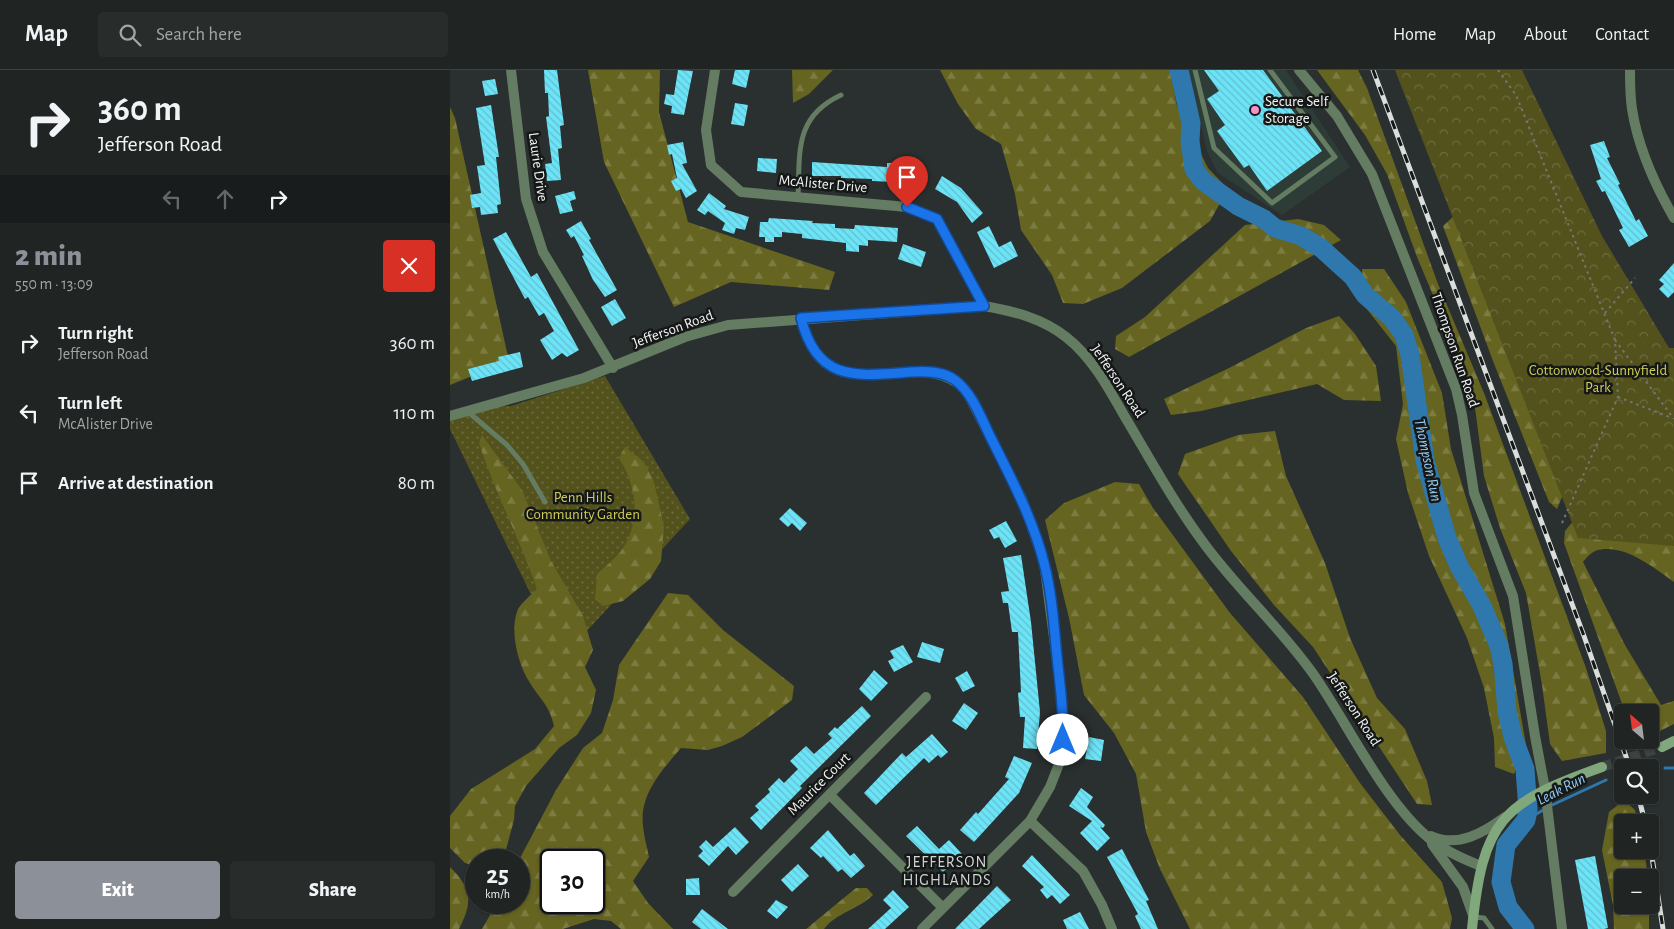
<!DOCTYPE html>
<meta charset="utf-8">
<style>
:root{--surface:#202423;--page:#282c2b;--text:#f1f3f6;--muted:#a2a4a6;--line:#3d4141;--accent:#8c9099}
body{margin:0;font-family:"Alegreya Sans",sans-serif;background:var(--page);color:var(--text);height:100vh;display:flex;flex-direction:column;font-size:19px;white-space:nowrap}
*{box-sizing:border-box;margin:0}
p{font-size:16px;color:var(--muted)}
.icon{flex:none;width:28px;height:28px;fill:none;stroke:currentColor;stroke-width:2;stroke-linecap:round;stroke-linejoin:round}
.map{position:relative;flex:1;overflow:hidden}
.panel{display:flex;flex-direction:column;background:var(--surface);width:450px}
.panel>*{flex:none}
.guide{background:#202423;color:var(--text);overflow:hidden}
.needle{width:32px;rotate:332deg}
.fabs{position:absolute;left:1164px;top:634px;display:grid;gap:10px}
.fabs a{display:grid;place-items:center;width:45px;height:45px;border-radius:5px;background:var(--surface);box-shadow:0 1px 4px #0004,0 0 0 1px var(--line);font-size:25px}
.speed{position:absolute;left:15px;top:779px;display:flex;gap:10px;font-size:25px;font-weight:700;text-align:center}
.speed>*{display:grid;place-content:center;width:65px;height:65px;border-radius:50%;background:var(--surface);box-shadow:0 1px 4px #0004,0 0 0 1px var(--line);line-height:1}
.speed small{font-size:12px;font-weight:400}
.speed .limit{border:2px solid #111;border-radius:8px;background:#fff;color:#111}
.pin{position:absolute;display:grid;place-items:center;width:42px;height:42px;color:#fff;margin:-51px -21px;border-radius:50% 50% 50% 0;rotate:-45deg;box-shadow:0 0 5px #0007}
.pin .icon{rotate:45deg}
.me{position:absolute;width:55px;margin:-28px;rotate:0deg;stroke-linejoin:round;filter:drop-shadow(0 0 4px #0008)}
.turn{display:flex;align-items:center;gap:18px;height:105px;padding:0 15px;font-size:22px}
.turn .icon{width:65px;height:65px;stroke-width:2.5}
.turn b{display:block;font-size:35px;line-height:42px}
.lanes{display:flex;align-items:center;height:48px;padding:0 15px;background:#0003;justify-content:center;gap:25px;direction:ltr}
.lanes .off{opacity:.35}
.round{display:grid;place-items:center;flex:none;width:52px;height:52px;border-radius:5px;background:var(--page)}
.summary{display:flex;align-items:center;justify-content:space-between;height:85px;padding:0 15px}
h1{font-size:30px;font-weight:800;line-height:38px;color:var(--accent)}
.button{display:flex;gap:10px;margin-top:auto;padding:10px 15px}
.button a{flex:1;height:58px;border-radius:5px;background:var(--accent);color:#fff;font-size:20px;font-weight:800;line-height:58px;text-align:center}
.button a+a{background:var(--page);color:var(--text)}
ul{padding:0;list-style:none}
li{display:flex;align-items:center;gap:15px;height:70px;padding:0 15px}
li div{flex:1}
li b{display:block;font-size:19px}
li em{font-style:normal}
header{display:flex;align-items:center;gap:30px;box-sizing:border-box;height:70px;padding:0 25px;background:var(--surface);border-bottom:1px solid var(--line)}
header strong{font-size:24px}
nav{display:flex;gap:28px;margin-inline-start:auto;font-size:18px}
.search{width:350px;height:45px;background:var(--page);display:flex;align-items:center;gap:12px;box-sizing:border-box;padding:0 18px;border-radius:5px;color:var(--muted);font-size:19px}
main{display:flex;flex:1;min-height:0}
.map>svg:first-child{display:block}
</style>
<header>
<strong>Map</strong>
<div class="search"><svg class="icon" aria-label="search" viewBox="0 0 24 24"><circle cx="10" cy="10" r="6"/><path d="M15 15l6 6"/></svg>Search here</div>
<nav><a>Home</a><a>Map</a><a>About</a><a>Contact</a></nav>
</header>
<main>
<section class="panel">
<div class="guide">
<div class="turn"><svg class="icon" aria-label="right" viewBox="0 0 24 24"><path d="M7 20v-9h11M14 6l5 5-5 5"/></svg><div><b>360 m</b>Jefferson Road</div></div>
<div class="lanes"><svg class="icon off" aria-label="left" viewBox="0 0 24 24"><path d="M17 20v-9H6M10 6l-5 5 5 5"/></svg><svg class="icon off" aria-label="ahead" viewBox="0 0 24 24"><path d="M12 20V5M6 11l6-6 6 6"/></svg><svg class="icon" aria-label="right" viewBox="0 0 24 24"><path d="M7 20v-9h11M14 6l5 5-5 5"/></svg></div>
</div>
<div class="summary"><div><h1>2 min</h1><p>550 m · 13:09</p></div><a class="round" style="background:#d93025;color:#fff"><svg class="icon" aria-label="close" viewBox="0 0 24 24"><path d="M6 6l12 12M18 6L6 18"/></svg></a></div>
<ul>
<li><svg class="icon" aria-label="right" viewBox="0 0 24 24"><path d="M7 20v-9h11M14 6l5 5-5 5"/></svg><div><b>Turn right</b><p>Jefferson Road</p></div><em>360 m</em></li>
<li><svg class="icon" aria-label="left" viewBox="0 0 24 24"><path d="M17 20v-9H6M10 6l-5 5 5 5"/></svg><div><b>Turn left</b><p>McAlister Drive</p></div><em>110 m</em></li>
<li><svg class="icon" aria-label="arrive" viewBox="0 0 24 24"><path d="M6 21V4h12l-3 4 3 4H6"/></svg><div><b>Arrive at destination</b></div><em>80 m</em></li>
</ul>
<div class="button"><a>Exit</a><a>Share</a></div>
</section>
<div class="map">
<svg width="1224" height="859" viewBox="0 0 1224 859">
<defs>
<pattern id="grass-dots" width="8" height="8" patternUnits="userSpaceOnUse" patternTransform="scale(1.25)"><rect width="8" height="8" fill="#53521d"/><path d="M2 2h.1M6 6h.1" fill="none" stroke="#6c6c3e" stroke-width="1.8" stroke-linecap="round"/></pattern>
<pattern id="forest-firs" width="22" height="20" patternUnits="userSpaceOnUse" patternTransform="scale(1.25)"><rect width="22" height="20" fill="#656420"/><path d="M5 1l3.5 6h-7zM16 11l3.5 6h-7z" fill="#7c7b41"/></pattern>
<pattern id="park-crowns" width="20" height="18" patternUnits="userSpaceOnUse" patternTransform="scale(1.25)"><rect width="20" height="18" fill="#53521d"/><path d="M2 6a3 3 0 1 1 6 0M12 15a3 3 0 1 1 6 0" fill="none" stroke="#6c6c3e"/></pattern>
<pattern id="building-back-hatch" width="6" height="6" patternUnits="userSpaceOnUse" patternTransform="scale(1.25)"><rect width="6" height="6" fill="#6ce4f8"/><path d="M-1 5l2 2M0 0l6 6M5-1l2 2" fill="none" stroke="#63becc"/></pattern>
</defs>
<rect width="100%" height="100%" fill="#2a302f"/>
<!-- built -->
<path fill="#2e3c38" d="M738,0h98l64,97 -68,48 -64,-42 -11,-22z"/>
<!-- grass -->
<path fill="url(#grass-dots)" d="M155,306l85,143 -128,139 -112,-229v-13l33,-9 28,-1z"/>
<!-- forest -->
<path fill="url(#forest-firs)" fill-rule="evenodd" d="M138,0h72l-1,42 29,110 147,50 -6,18 -98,-8 -57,25 -70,-145z
M342,0h41l-24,24 -16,9z
M490,0h230l7,36 31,62 20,21 -18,32 -88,67 -39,16 -20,-1 -11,-28 -31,-45 -6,-36 -14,-50 -25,-15 -18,-25z
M867,0h41l9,18 71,196 46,109 102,275 20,63v22l-44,8 -12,-17 -8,-59 -16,-92 -26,-65 -16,-52 -10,-76 -9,-29 -48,-114 -30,-83 -22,-39z
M0,37l5,11 54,243 -59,24z
M1006,144l118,254 -17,41 -8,-7 -56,-141 -50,-135z
M848,149l26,6 17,15 -212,117 -14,-8 1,-13 29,-19 100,-92z
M912,199h22l22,33 36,91 9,56 54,175 21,121 -12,29 -19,-7 -1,-29 -10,-50 -17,-50 -38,-82 -21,-63 -12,-54 7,-35 -7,-58 -34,-43z
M889,246l16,18 21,32 5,35 -37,-1 -27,-16 -116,27 -30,4 -7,-16 65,-31 77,-40z
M825,361l11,45 39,87 25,75 27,60 28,31 22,52 5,24 -15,-1 -104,-157 -39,-42 -43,-54 -53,-77 7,-20 53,-19z
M32,365l40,55 29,71 32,55 10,34 -8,17 11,23 -5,23 -14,22 -18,13 -33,38 -11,20 -1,14 -10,37 -4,3h-24v6l-11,-3 -15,-15v-32l21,-27 64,-40 19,-23c-5,-22 -13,-25 -24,-43 -12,-18 -21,-53 -12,-74 4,-7 13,-14 19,-20 -17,-50 -42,-96 -58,-146z
M175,377l19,15 10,20 10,45 -3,34 -11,18 -27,22 -20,5 -8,-7 2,-25c10,-9 23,-19 29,-31 15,-28 9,-60 -7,-85z
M665,412l24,2 14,24 77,105 73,84 57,86 40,52 42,47 10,36 -2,11h-260l-30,-60 -14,-37 -10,-58 -22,-41 -30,-38 -15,-77 -24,-98 19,-17z
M1224,412v100c-22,-15 -51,-40 -79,-31 -4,2 -9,7 -12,11l42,83 36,60 13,-4v23l-24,12v-24h-25l-61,-169 1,-12 14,-17z
M218,523l20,2 35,35 71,56 -2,14 -50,37 -20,9 -14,4 -27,-2c-19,22 -42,47 -38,78 1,11 4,21 6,31l-16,24 15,22 25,26h-52l-10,-8 -17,-2 -31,10h-81l15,-26 22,-1v-42l37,-70 27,-42 19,-15 11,-33 6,-35zM101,790h43v42h-43z
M1174,730l11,10 3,12h-16v28h22l4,27 -26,1v27h27v24h-35l-1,-24 -11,-55 7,-38z
M0,797c22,22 23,34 9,62h-9z
M406,818h11l6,7c-14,14 -37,18 -49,34h-18z"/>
<!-- park -->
<path fill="url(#park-crowns)" d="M945,0h127l80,166 67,112h5v198l-96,-8z"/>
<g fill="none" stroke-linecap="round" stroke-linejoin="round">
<!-- stream -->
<path stroke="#2e78ad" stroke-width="3" d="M1215,698h9
M1100,736l56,-26
M1076,750l19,-11"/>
<!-- river -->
<path stroke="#2e78ad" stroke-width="19" d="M729,0l12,53 -1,18 4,28 9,12 35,25 26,13 11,9 26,8 20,12 32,29 12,18 27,23 12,17 6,20 15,106 22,77 12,28 23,40 17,40 4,18 4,47 6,26 12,32 3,41 -2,10 -20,25 -5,37 7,25 17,22"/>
</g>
<!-- building -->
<path fill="url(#building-back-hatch)" d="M94,0h13l7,55 -4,1 2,22 -4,1 3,31 -14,1 -2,-17 7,-1 -6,-46 3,-1 -1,-23h-3z
M228,0l15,1 -9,44 -13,-2 1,-7 -8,-2 2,-10 8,1z
M285,0h15l-4,18 -14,-4z
M754,0h59l59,81 -55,40 -18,-26 -5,3 -27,-37 8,-6 -18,-26 12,-8z
M45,9l3,15 -13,2 -3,-15z
M285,33l13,2 -4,21 -13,-2z
M41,35l8,52h-3l5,47 -4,1 1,8 -17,2 -1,-8 -8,1 -2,-13 11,-2 -4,-27 8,-1 -9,-57z
M1154,71l6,16 -3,1 13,26 -2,1 18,36 3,-2 9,17 -19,11 -10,-17 4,-2 -18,-37 -3,1 -6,-11 5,-2 -11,-34z
M233,72l4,21 -5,1 15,27 -11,7 -5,-9 -5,2 -5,-10 6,-3 -5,-24 -3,1 -2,-10z
M308,88l19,1 -1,14 -19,-2z
M362,92l75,5v-4h8l-1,19 -22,-1v-2l-31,-1v-2h-29z
M461,99l15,5 -5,15 -15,-5z
M492,106l19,12 22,25 -11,10 -15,-21 -22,-13z
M124,121l2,8 -6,2 3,10 -13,3 -5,-18z
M259,123l17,13 -2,3 25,8 -4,13 -9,-2 -2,6 -12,-4 3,-7 -17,-12 -3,4 -8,-5z
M319,148l44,3 -1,2 23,1v4l19,1 1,-4 43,3 -1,14 -29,-2v6l-9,-1v7l-13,-1v-8l-44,-5v-4l-20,-2v5h-8v5h-9v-5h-6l1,-15h8z
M131,151l10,18 -2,1 28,50 -12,7 -12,-17 -11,-24 2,-1 -10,-19 -3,2 -5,-8z
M539,156l10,21 12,-6 7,15 -24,12 -17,-36z
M56,162l25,45 6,-4 42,77 -12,7 -5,-4 -10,7 -12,-20 14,-9 -10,-18 -5,3 -11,-19 -3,2 -32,-60z
M453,174l23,8 -5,15 -23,-8z
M1224,193v29l-6,6 -9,-9 5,-5 -5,-4z
M165,229l11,19 -14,8 -11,-19z
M70,282l3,15 -51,14 -4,-12 31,-8 -1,-4z
M340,438l17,15 -7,8 -8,-8 -4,4 -9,-8z
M556,451l11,20 -12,7 -6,-11 -5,2 -5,-9z
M571,485l10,67 9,90 -3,37 -14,-1 2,-31h-5l-2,-24 3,-1 -3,-60h-6l-4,-29h-5l-2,-11 8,-1 -6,-33z
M472,572l22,7 -4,14 -23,-6z
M453,575l10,17 -19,10 -6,-11 6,-3 -4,-7z
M424,600l14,13 -17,18 -12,-12z
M517,601l8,15 -12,6 -8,-14z
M514,633l14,10 -12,17 -14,-9z
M412,636l9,10 -71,70 2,2 -41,42 -11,-12 9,-8 -4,-4 15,-14 -2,-3 11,-11 5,5 14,-14 -8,-8 16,-15 8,8 18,-16 -4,-4 7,-7 2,2z
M482,664l16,18 -7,6 -3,-3 -9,8 -5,-5 -48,47 -12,-12 38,-40 4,4z
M639,667l15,3 -3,21 -16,-2z
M564,686l18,7 -13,30 -45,49 -14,-12 16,-18 2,2 31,-35 -4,-2z
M631,718l12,9 -6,10 18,18 -2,3 -3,-1 10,11 -13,13 -17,-18 12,-12 -23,-15z
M467,756l22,23 10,-9 13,14 -19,18 -37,-36z
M285,757l14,15 -13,13 -8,-9 -19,20 -11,-10 5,-5 -4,-4 7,-7 7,7z
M378,760l22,26 4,-3 11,13 -14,12 -9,-9 -4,3 -15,-16 -2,2 -11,-10z
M672,779l27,51 -3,1 12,28h-17l-6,-13 3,-2 -31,-57z
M582,785l38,40 -10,9 -8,-9 -5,4 -7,-9 4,-3 -22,-21z
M1145,786l13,72 -4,1h-16l-13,-69z
M348,794l11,12 -17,16 -11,-12z
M249,808l1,17h-14v-16z
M547,816l14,14 -32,29h-24z
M443,820l16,17 -24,22h-17l23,-21 -8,-8z
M326,830l12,7 -11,12 -10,-8z
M252,839l26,20h-27l-9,-7z
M630,842l9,17h-22l-4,-9z"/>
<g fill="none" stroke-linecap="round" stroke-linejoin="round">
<!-- secondary-tunnel -->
<path stroke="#3e4443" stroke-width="10" stroke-dasharray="10 5" stroke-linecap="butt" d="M1152,697l60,-20"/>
<!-- path -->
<path stroke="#727776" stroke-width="2" stroke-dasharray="2.5 4" stroke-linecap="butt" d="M1048,0l18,25 99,245 3,57 -56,126
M1155,243l30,-35
M1165,270l59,79
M1168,327l54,21"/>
<!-- service -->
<path stroke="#647c61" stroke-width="5" d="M745,0l19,78 58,55 63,-46 -65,-87
M348,127c2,-45 -4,-80 43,-102
M17,341l40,34 16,19 22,38
M1024,847l10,1 8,11"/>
<!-- minor -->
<path stroke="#647c61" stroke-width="10" d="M61,0l15,129 17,53 70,116
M265,0l-9,60 5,35 30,27 166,15 30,12 47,87
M1180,0c0,13 0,26 2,39 6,39 23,76 42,109
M351,249c26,104 113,20 165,71l56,109 22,63 18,136 1,42 -4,24 -9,23 -20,34 -108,108
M1095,719l17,140
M380,725l113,113
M580,751l53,50 19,34 10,24
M283,822l193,-195"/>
<!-- tertiary -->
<path stroke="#647c61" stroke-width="10" d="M849,0l38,46 35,58 84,215 6,26 12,78 39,103 22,140 10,53
M0,346l134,-38 101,-41 43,-12 256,-19c29,5 58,12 82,31 26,20 43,52 59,80 25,42 49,86 78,125 34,47 78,86 111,133 34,49 71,128 116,164 15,12 33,20 51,27
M981,766c27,12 52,-3 74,-19
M982,774l31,43 10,28"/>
<!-- secondary -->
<path stroke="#81a77c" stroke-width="10" d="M1212,677l12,-6
M1022,859c11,-109 29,-126 130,-162"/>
<!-- rail casing -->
<g stroke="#dadedd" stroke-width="5">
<path id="rail" d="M923,0l211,566 46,132
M1188,725l7,27
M1200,774l13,85"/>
</g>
<!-- rail -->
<use href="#rail" stroke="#151817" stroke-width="3" stroke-dasharray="9" stroke-linecap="butt"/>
</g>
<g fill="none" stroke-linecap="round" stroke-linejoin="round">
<!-- route casing -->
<g stroke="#114b97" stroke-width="12">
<path id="route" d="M457,137l30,12 47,87 -183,12c16,65 56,58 110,54 15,-1 32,-1 44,8 18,14 26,38 36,58 20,40 42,81 53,125 8,30 10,63 13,94 3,28 7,55 6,83"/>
</g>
<!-- route -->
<use href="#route" stroke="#1a73e8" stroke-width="9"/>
</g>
<!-- markers -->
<circle fill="#f890cb" stroke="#151817" stroke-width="2" cx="805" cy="40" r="5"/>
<g text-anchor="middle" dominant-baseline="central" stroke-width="5" stroke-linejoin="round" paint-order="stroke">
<!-- poi labels -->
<g font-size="15" fill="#f1f5f4" stroke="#151817" text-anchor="start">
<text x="815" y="31">Secure Self<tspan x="815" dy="17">Storage</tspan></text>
</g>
<!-- street labels -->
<g font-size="15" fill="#f1f5f4" stroke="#151817">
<text transform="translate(88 97) rotate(82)">Laurie Drive</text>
<text transform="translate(373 114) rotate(5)">McAlister Drive</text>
<text transform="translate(223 259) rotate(-20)">Jefferson Road</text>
<text transform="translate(1005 280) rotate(71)">Thompson Run Road</text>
<text transform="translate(668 311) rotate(56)">Jefferson Road</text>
<text transform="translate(904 639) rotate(57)">Jefferson Road</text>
<text transform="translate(369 714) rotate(-45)">Maurice Court</text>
</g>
<!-- park labels -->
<g font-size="15" fill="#d0ce57" stroke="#151817">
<text x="1148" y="300">Cottonwood-Sunnyfield<tspan x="1148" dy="17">Park</tspan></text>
<text x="133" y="427">Penn Hills<tspan x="133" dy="17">Community Garden</tspan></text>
</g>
<!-- water labels -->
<g font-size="16" font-style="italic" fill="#93c9f5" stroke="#151817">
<text transform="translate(978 390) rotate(78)">Thompson Run</text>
<text transform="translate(1111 719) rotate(-27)">Leak Run</text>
</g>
<!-- neighbourhood labels -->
<g font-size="16" letter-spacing="1" fill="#cdd6d3" stroke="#151817">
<text x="497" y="792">JEFFERSON<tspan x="497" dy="18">HIGHLANDS</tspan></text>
</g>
</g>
</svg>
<div class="fabs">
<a><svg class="needle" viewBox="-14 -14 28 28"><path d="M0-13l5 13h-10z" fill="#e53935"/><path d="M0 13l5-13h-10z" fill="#a2a4a6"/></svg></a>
<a><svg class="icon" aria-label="search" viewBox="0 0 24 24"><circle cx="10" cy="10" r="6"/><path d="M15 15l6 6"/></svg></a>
<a>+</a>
<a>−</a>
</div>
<div class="speed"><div>25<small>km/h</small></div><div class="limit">30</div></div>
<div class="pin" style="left:457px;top:137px;background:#d93025"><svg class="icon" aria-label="arrive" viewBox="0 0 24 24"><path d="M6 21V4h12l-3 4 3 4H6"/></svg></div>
<svg class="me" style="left:613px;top:670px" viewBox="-20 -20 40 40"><circle r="19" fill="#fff"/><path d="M0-13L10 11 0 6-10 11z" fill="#1a73e8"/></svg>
</div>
</main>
